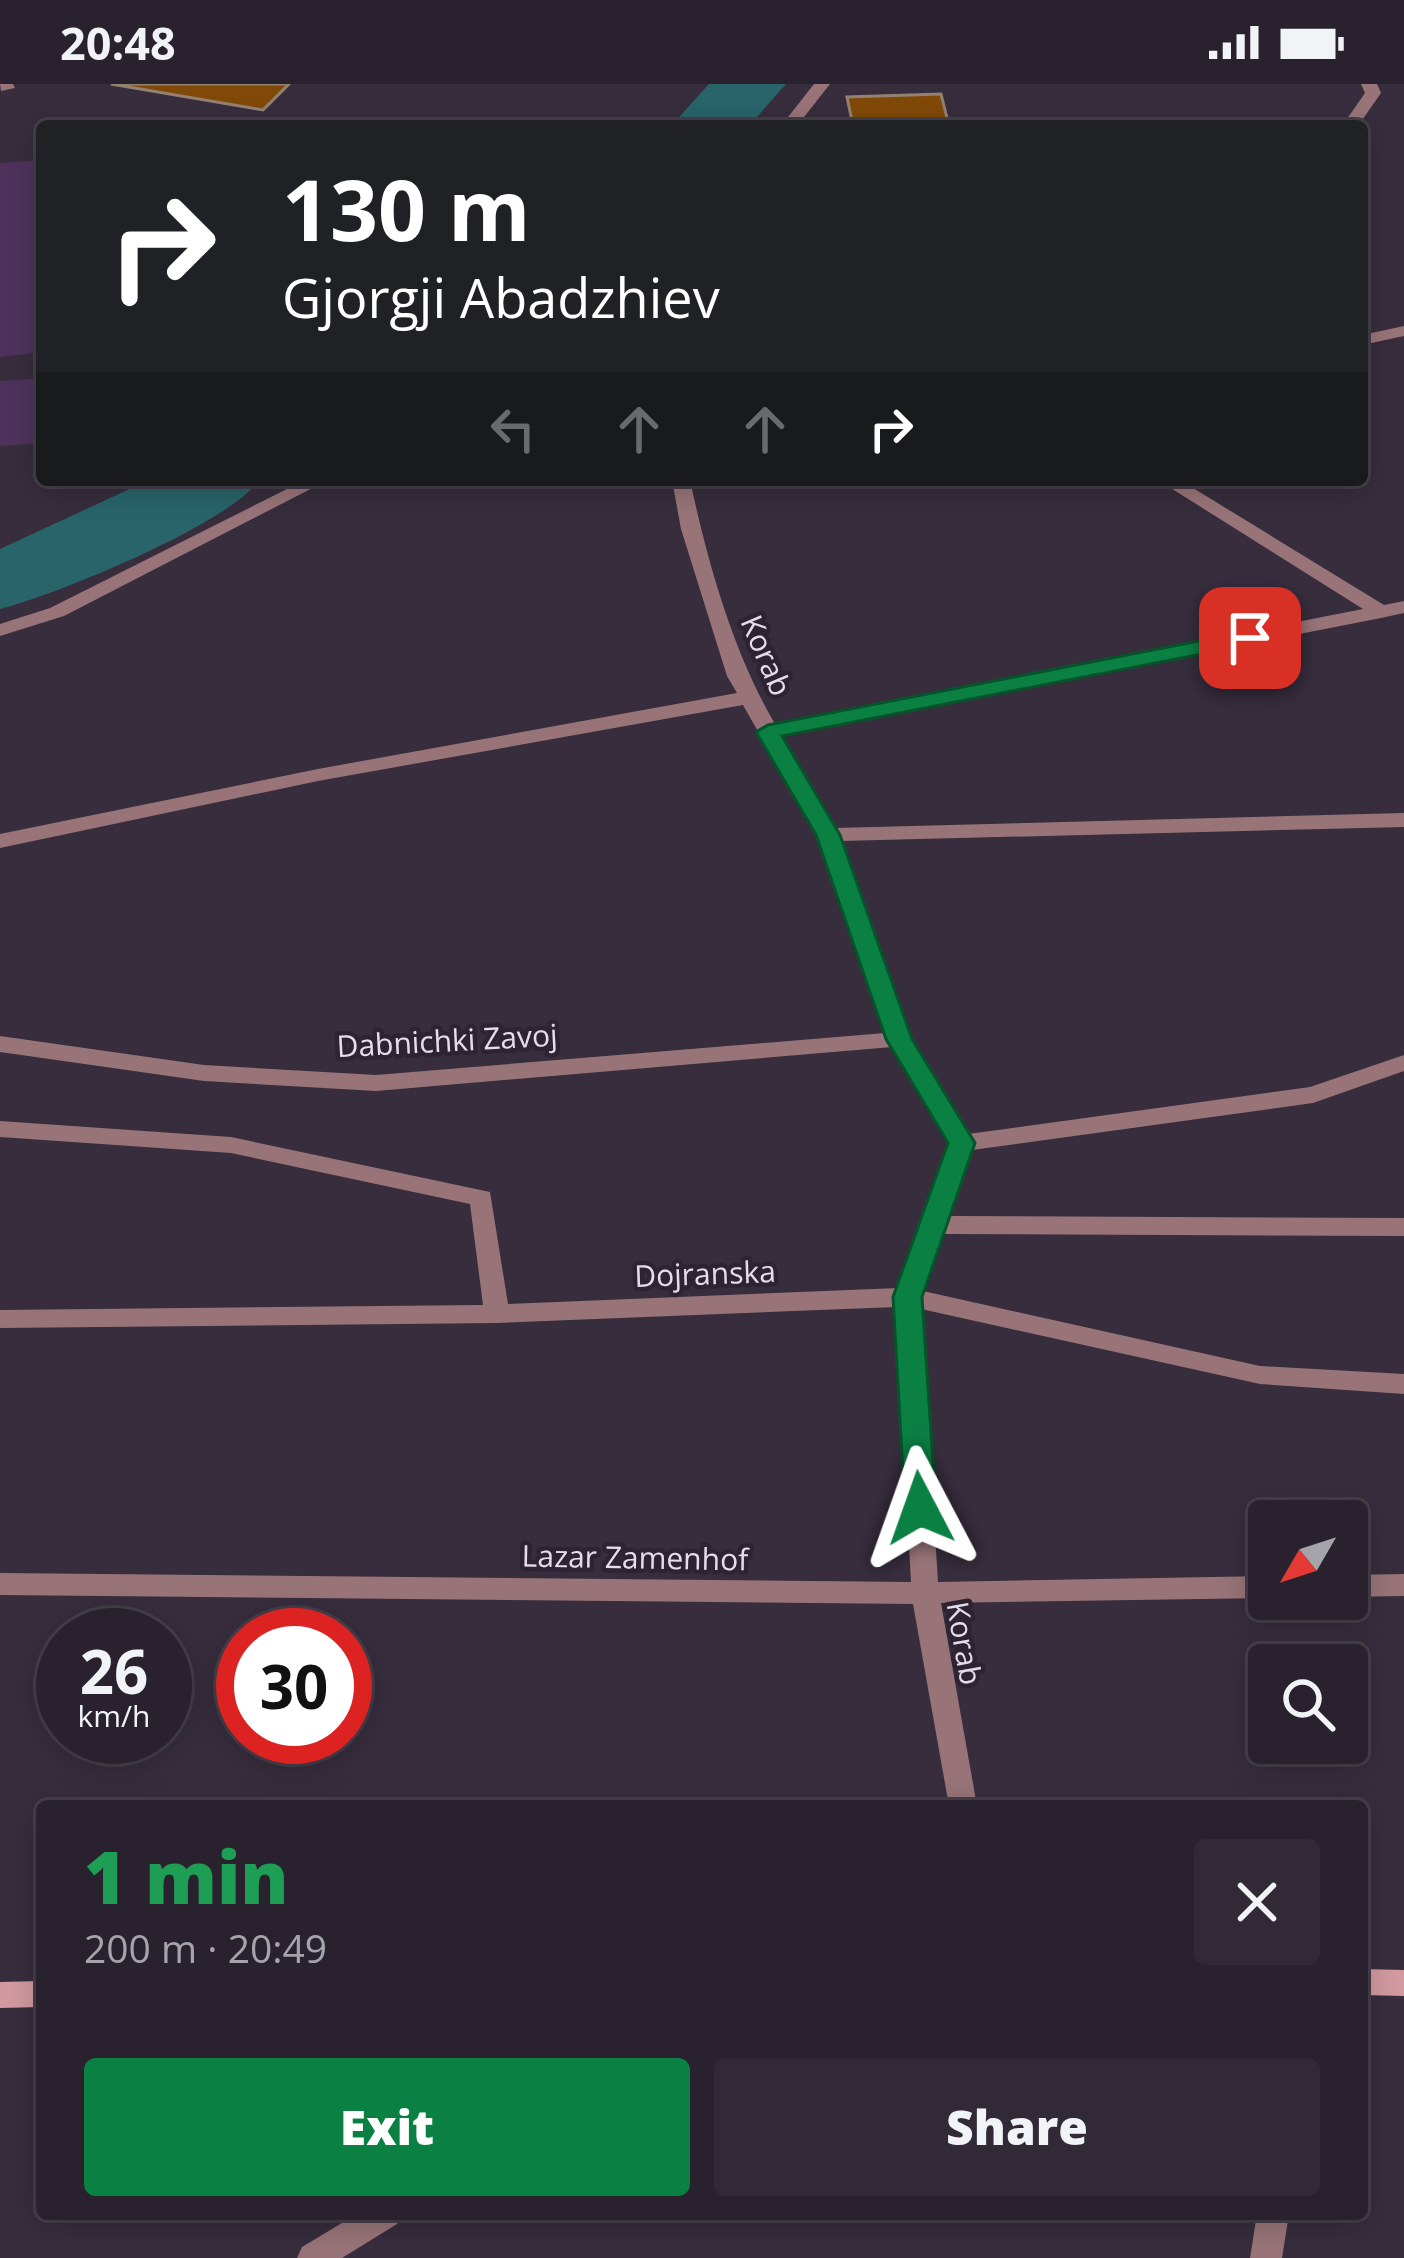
<!DOCTYPE html>
<meta charset="utf-8">
<style>
:root{--surface:#29222e;--page:#312a36;--text:#f1f3f6;--muted:#a5a4aa;--line:#453f4a;--accent:#0b8043}
body{margin:0;font-family:"Open Sans",sans-serif;background:var(--page);color:var(--text);height:100vh;display:flex;flex-direction:column;font-size:45px;white-space:nowrap}
*{box-sizing:border-box;margin:0}
p{font-size:39px;color:var(--muted)}
.icon{flex:none;width:66px;height:66px;fill:none;stroke:currentColor;stroke-width:2;stroke-linecap:round;stroke-linejoin:round}
.map{position:relative;flex:1;overflow:hidden}
.panel{position:absolute;left:36px;top:1716px;width:1332px;height:420px;display:flex;flex-direction:column;background:var(--surface);border-radius:12px;box-shadow:0 6px 30px #0003,0 0 0 3px var(--line)}
.panel>*{flex:none}
.hud{position:absolute;left:36px;top:36px;width:1332px;height:366px;border-radius:12px;box-shadow:0 6px 30px #0003,0 0 0 3px var(--line);background:#202124;color:#fff;overflow:hidden}
.needle{width:78px;rotate:231deg}
.controls{position:absolute;left:1248px;top:1416px;display:grid;gap:24px}
.controls a{display:grid;place-items:center;width:120px;height:120px;border-radius:12px;background:var(--surface);box-shadow:0 6px 30px #0003,0 0 0 3px var(--line);font-size:60px}
.speed{position:absolute;left:36px;top:1524px;display:flex;gap:24px;font-size:60px;font-weight:700;text-align:center}
.speed>*{display:grid;place-content:center;width:156px;height:156px;border-radius:50%;background:var(--surface);box-shadow:0 6px 30px #0003,0 0 0 3px var(--line);line-height:1}
.speed small{font-size:30px;font-weight:400}
.speed .limit{border:18px solid #d22;background:#fff;color:#111}
.pin{position:absolute;display:grid;place-items:center;width:102px;height:102px;color:#fff;margin:-51px;border-radius:24px;box-shadow:0 6px 18px #0006}
.me{position:absolute;width:132px;margin:-66px;rotate:356deg;stroke-linejoin:round;filter:drop-shadow(0 0 9px #0008)}
.turn{display:flex;align-items:center;gap:42px;height:252px;padding:0 48px;font-size:54px}
.turn .icon{width:156px;height:156px;stroke-width:2.5}
.turn b{display:block;font-size:84px;line-height:102px}
.lanes{display:flex;align-items:center;height:114px;padding:0 48px;background:#0003;justify-content:center;gap:60px;direction:ltr}
.lanes .off{opacity:.35}
.round{display:grid;place-items:center;flex:none;width:126px;height:126px;border-radius:12px;background:var(--page)}
.headline{display:flex;align-items:center;justify-content:space-between;height:204px;padding:0 48px}
h1{font-size:72px;font-weight:800;line-height:90px;color:#1e9e55}
.primary-button{display:flex;gap:24px;margin-top:auto;padding:24px 48px}
.primary-button a{flex:1;height:138px;border-radius:12px;background:var(--accent);color:#fff;font-size:48px;font-weight:800;line-height:138px;text-align:center}
.primary-button a+a{background:var(--page);color:var(--text)}
.status{display:flex;justify-content:space-between;align-items:center;height:84px;padding:0 60px;background:var(--surface);direction:ltr}
.status svg{height:33px;fill:currentColor}
.map>svg:first-child{display:block}
</style>
<div class="status"><b>20:48</b><svg viewBox="0 0 49 12"><path d="M0 12V9h3v3zM5 12V6h3v6zM10 12V3h3v9zM15 12V0h3v12zM26 1h20v11H26zM47 4h2v5h-2z"/></svg></div>
<div class="map">
<svg width="1404" height="2174" viewBox="0 0 1404 2174">
<rect width="100%" height="100%" fill="#372d3d"/>
<!-- green -->
<path fill="#4e325c" d="M42,76v192l-42,5v-194z
M42,294v65l-42,3v-65z"/>
<g fill="none" stroke-linecap="round" stroke-linejoin="round">
<!-- river -->
<path fill="#28646a" fill-rule="evenodd" d="M709,0h77l-37,42h-78z
M149,396h110c-30,44 -203,115 -259,129v-60z"/>
</g>
<!-- building -->
<path fill="#804907" stroke="#938172" stroke-width="3" d="M111,0h178l-26,26z
M941,10l8,32h-96l-6,-29z"/>
<g fill="none" stroke-linecap="round" stroke-linejoin="round">
<!-- lane -->
<path fill="#987478" fill-rule="evenodd" d="M0,0h13l2,4 -14,3z"/>
<!-- street -->
<path fill="#987478" fill-rule="evenodd" d="M814,0h16l-33,42h-16z
M1361,0h16l4,9 -23,33h-16l23,-33z
M1404,242v10l-42,9v-10z
M305,396h23l-264,136 -64,20v-12l50,-16z
M672,396h18c18,84 43,172 85,244l588,-115 -205,-129h22l204,125 20,-4v12l-23,5 -600,118 54,92 569,-15v14l-563,14 69,198 58,95 342,-47 94,-32v16l-91,32 -341,47 -24,66 456,2v18l-462,-2 -19,57 337,75 144,8v20l-144,-10 -339,-75 17,273 331,-6v22l-328,5 36,203h-28l-36,-202 -913,-9v-22l911,9 -15,-275 -399,16 -497,5v-18l483,-5 -13,-101 -239,-51 -231,-16v-16l231,16 259,55 18,112 391,-16 20,-58 -2,-5 7,-7 26,-75 -58,-96 -516,44 -172,-10 -204,-29v-16l204,29 172,10 509,-42 -68,-198 -74,-130 -425,76 -318,67v-14l318,-65 419,-76 -10,-17 -46,-147z
M1404,1490v22l-57,1v-22z
M357,2130h45l-5,10 -55,34h-45l5,-11z
M1257,2130h32l-7,44h-32z"/>
<!-- secondary -->
<path fill="#d299a0" fill-rule="evenodd" d="M1362,1885l42,1v26l-42,-1z
M42,1897v26l-42,1v-26z"/>
</g>
<!-- route -->
<path fill="#0b8043" stroke="#07532c" stroke-width="3" d="M1250,547l8,2v10l-476,93 58,99 72,204 63,104 -53,154 14,211 -5,9h-21l-5,-9 -12,-211 55,-154 -62,-104 -70,-204 -60,-103 12,-7z"/>
<g text-anchor="middle" dominant-baseline="central" stroke-width="9" stroke-linejoin="round" paint-order="stroke">
<!-- street labels -->
<g font-size="30" fill="#e5dee8" stroke="#2d2332">
<text transform="translate(767 571) rotate(67)">Korab</text>
<text transform="translate(447 956) rotate(-3)">Dabnichki Zavoj</text>
<text transform="translate(705 1189) rotate(-2)">Dojranska</text>
<text transform="translate(635 1473) rotate(1)">Lazar Zamenhof</text>
<text transform="translate(965 1559) rotate(80)">Korab</text>
</g>
</g>
</svg>
<div class="controls">
<a><svg class="needle" viewBox="-14 -14 28 28"><path d="M0-13l5 13h-10z" fill="#e53935"/><path d="M0 13l5-13h-10z" fill="#a5a4aa"/></svg></a>
<a><svg class="icon" aria-label="search" viewBox="0 0 24 24"><circle cx="10" cy="10" r="6"/><path d="M15 15l6 6"/></svg></a>
</div>
<div class="speed"><div>26<small>km/h</small></div><div class="limit">30</div></div>
<div class="pin" style="left:1250px;top:554px;background:#d93025"><svg class="icon" aria-label="arrive" viewBox="0 0 24 24"><path d="M6 21V4h12l-3 4 3 4H6"/></svg></div>
<svg class="me" style="left:920px;top:1424px" viewBox="-20 -20 40 40"><path d="M0-17L14 15 0 8-14 15z" fill="#0b8043" stroke="#fff" stroke-width="4"/></svg>
<div class="hud">
<div class="turn"><svg class="icon" aria-label="right" viewBox="0 0 24 24"><path d="M7 20v-9h11M14 6l5 5-5 5"/></svg><div><b>130 m</b>Gjorgji Abadzhiev</div></div>
<div class="lanes"><svg class="icon off" aria-label="left" viewBox="0 0 24 24"><path d="M17 20v-9H6M10 6l-5 5 5 5"/></svg><svg class="icon off" aria-label="ahead" viewBox="0 0 24 24"><path d="M12 20V5M6 11l6-6 6 6"/></svg><svg class="icon off" aria-label="ahead" viewBox="0 0 24 24"><path d="M12 20V5M6 11l6-6 6 6"/></svg><svg class="icon" aria-label="right" viewBox="0 0 24 24"><path d="M7 20v-9h11M14 6l5 5-5 5"/></svg></div>
</div>
<section class="panel">
<div class="headline"><div><h1>1 min</h1><p>200 m · 20:49</p></div><a class="round"><svg class="icon" aria-label="close" viewBox="0 0 24 24"><path d="M6 6l12 12M18 6L6 18"/></svg></a></div>
<div class="primary-button"><a>Exit</a><a>Share</a></div>
</section>
</div>
